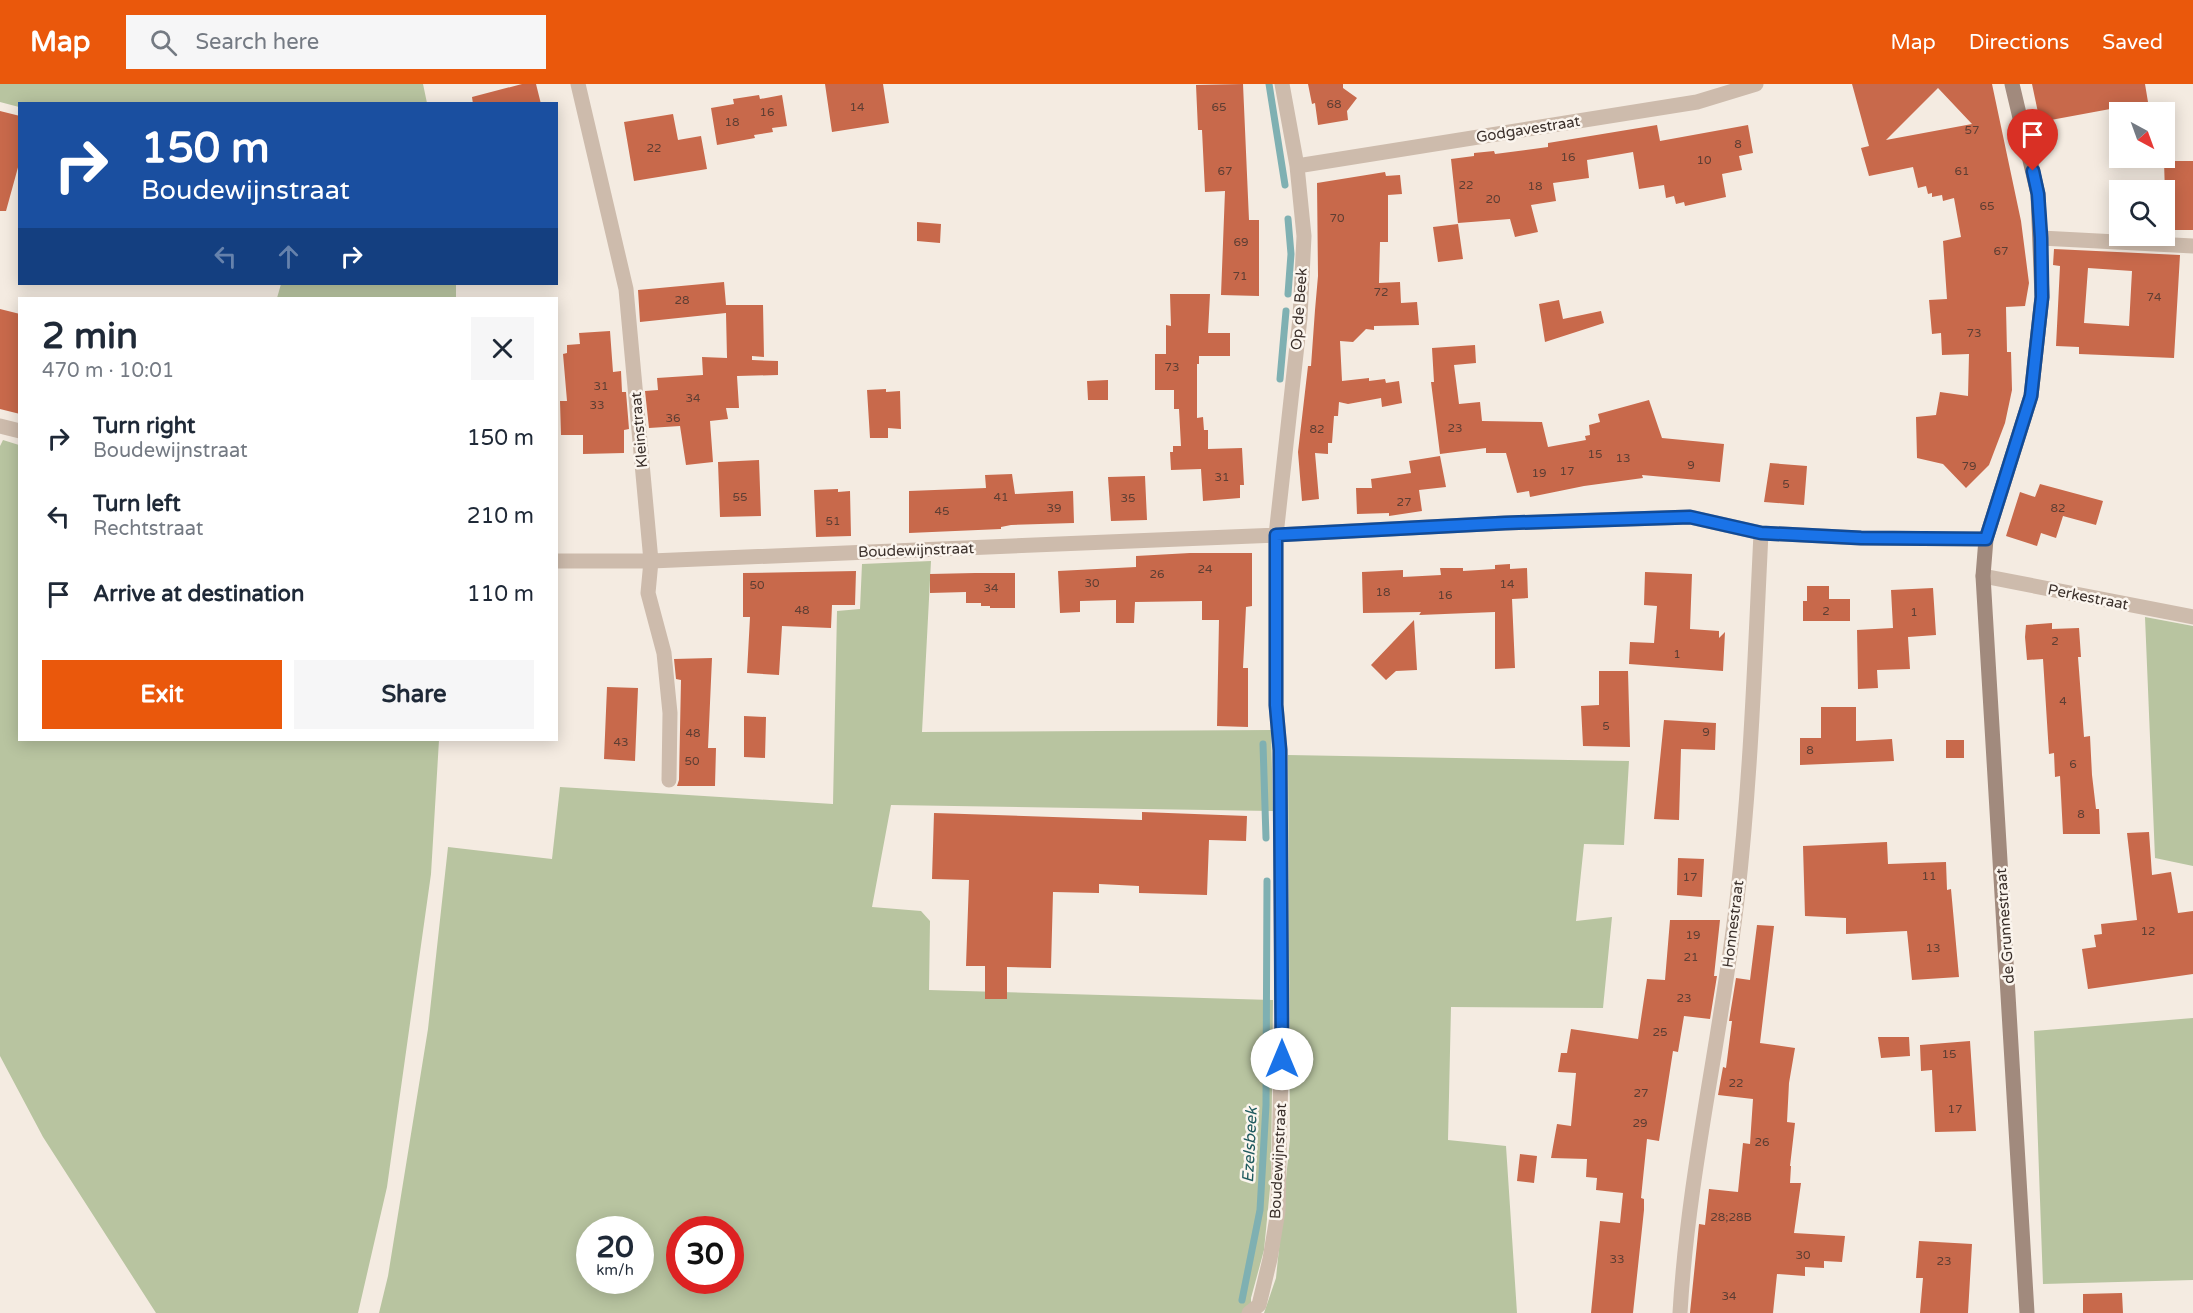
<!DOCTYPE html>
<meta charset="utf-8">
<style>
:root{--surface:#fff;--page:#f6f6f7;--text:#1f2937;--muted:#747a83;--accent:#ea580c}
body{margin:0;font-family:"Varela Round",sans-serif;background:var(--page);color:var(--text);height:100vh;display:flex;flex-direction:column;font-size:22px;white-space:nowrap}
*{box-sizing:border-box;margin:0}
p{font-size:20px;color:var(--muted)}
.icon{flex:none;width:33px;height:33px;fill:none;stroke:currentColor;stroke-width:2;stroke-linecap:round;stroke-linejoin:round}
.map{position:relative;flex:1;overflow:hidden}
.side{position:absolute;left:18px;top:213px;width:540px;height:444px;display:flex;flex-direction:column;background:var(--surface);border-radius:0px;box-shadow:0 3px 15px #0003}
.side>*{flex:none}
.hud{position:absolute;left:18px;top:18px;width:540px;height:183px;border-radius:0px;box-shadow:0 3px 15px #0003;background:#1a4fa0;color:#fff;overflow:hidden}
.needle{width:39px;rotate:139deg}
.buttons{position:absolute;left:2109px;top:18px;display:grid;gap:12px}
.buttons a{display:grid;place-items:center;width:66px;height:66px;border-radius:0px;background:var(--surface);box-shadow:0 3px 15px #0003;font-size:30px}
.speed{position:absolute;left:576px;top:1132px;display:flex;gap:12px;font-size:30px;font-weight:700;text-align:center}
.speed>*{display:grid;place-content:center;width:78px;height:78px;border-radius:50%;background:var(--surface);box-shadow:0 3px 15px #0003;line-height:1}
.speed small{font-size:15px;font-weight:400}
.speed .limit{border:9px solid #d22;background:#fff;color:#111}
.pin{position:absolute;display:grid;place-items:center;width:51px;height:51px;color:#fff;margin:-62px -26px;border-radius:50% 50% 50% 0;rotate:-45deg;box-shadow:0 0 6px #0007}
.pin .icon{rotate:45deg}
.me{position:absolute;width:66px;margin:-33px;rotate:0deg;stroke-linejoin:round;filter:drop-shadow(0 0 4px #0008)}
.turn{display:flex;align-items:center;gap:21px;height:126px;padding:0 24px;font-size:27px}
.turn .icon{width:78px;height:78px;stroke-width:2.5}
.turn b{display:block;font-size:42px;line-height:51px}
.lanes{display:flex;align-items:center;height:57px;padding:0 24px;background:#0003;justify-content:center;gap:30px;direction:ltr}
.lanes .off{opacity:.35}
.round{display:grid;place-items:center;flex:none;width:63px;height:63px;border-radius:0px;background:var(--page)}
.overview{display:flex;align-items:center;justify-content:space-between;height:102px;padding:0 24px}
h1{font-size:36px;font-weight:800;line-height:45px}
.cta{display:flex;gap:12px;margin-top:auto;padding:12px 24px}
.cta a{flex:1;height:69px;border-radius:0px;background:var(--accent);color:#fff;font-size:24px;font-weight:800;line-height:69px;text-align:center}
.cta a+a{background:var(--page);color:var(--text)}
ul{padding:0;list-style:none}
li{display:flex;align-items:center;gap:18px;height:78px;padding:0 24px}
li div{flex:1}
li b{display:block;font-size:22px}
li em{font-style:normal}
header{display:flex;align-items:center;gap:36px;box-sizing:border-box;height:84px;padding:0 30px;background:var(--accent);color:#fff}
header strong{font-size:28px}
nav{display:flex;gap:33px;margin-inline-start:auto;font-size:21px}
.search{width:420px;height:54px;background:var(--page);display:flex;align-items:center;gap:15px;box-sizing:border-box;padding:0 21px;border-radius:0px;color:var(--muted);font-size:22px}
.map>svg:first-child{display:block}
</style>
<header>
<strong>Map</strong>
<div class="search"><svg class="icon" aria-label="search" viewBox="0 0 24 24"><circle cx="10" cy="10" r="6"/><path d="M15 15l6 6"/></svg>Search here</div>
<nav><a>Map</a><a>Directions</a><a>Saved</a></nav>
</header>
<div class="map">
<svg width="2193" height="1229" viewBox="0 0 2193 1229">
<rect width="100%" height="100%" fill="#f4ebe1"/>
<!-- green -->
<path fill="#b8c4a0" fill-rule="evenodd" d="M0,0h423l4,19 -407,1 -1,3 -19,-5z
M281,200h175v14h-179z
M3,356l16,5 1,295h419l-8,134 -44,313 -29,126h-202l-113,-176 -43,-81v-610z
M931,477l-9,171 349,-2 2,81 -382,-6 -19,102 49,4 9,10 -1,69 344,10 -2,178 -7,72 -13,48v15h-872l9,-37 40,-247 20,-182 104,12 8,-72 273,17 4,-193 23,-2 2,-45zM590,1146h50v51h-50zM680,1146h50v51h-50z
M2145,533l48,9v240l-38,-8z
M1288,671l341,6 -5,84 -40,-1 -8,77 36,-4 -9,91 -152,-1 -3,133 58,6 11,167h-253l12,-35 14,-139z
M2193,934v262l-150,4 -9,-253z"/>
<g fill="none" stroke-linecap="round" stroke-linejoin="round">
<!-- stream -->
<path stroke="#7fb0b2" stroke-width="7" d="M1269,0l16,101
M1288,135l3,35 -3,40
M1280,295l6,-68
M1263,660l3,94
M1242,1216l18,-90 6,-105 1,-224"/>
</g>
<!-- building -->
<path fill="#c8694b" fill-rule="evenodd" d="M522,0h14l5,20h-68l-1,-7z
M825,0h58l6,39 -57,9z
M1243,0l6,136h10v76l-38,-1 4,-104 -20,1 -3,-62h-4l-2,-45z
M1308,0h35v4l14,10 -10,13 1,9 -30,5 -3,-22 -3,1z
M1852,0h140l29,137 8,62 -4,23 -19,1 1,45h4l1,38 -7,33 -16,42 -23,23 -23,-24 -26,-6 -1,-41 20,-2 4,-23 28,4 1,-42 -27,1 -1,-22 -9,1 -3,-34 18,-1 -4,-58 18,-4 -7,-39 -11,3 -1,-6 -10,2v-4l-4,1 -2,-8 -8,2 -5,-21 -44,9 -8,-28 8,-2zM1938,4l34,36 -86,16z
M2032,0h113l3,18 -108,20z
M759,11l1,4 22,-4 5,31 -15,2 1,4 -19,3 1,3 -38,7 -6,-37 23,-4 -1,-5z
M0,27l20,5v44l-14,51h-6z
M673,30l5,26 23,-4 6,33 -73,12 -10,-59z
M1657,41l3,16 88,-16 5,28 -14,3 3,14 -20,4 4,23 -41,9 -1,-4 -8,2 -2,-8 -8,2 -2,-13 -25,4 -6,-37 -46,8 2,18 -36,5 3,18 -25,4 7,27 -23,5 -5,-18 -52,4 -7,-64 23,-3v-3l20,-2 1,3 53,-7v-4z
M2164,77h29v69h-24l-1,-36h-3z
M1385,88l1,4 14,-1 2,19 -14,1v47h-8l-1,41 21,-1 1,21 16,-1 2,23 -45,1v4l-8,-1 -13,13 -13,-1 2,40 27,-3v3l16,-2 1,4 13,-2 3,22 -20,4 -1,-9 -33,6 -9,-2 -1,14h-4l-2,27h-4v11l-13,-1 4,46 -17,2 -4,-49 10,-86h3l4,-56 3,-34 -1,-93z
M917,138l24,2 -1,19 -23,-2z
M1458,140l5,35 -25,3 -5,-35z
M2054,165l126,6 -6,103 -95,-4v-7l-23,-1 4,-80 -7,-1zM2088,184l44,3 -3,55 -45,-3z
M724,198l2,23h37l1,52 -12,-1v4l26,1v14l-41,1 2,32h-13l2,11 -18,2 3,41 -27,3 -6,-39 -31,2 -4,-37 13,-1 -1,-12 46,-3 -1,-18 25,1 -1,-45 -86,9 -2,-32z
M1170,210h40l-2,39h22v23h-31v8h-2v54l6,-1 1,13h4v19l34,-1 2,37h-4v13l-37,3 -2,-32 -30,1 -1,-18h3v-6h8l-2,-37h-5v-19h-19v-36h11v-29l5,1z
M1559,216l4,19 38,-8 3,12 -59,19 -6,-38z
M0,225l20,5v100l-20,-5z
M610,247l3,41 8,-1 1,21h4l3,37 -5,1v23l-41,1v-19h-22l-1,-34h7l-4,-47 4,-1v-8l13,-1 -1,-11z
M1475,261l1,18 -22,2 5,39 21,-2 2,19 60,1 6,25 38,-7 -1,-4 5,-1 -1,-10 11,-3 -2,-8 51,-14 13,38 62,6 -4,38 -78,-7 1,3 -59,8 -54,11 -1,-6 -12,2 -11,-40h-20v-5l-46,6 -9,-72h3l-2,-34z
M1108,296v20h-20l-1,-19z
M886,305v3l14,-1 1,38 -13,-1v10h-18l-3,-48z
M1440,372l6,31 -27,3 3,21 -33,5v-3l-32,1 -1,-26h16l-1,-9 40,-6 -2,-12z
M759,376l2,56 -41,1 -2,-55z
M1770,379l37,3 -3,39 -40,-3z
M1012,390l3,20 58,-3 1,32 -63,2 -10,2v2l-92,4v-42l77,-3 -1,-13z
M1145,392l2,44 -36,1 -3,-44z
M2040,400l63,17 -7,24 -33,-9 -7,22 -15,-5 -4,13 -31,-10 14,-44 15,5z
M838,405v3l12,-1 1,45 -35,1 -2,-47z
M1190,469h62v53l-6,1 -3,61h5v59l-31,-1 2,-106h-17v-19l-67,1 -1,21h-18v-23l-36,1v11l-20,1 -2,-42 78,-4v-11z
M1510,480v5l17,-1 1,30 -16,1 3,69 -20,1v-57l-76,3 2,-3 -58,1 -1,-41 41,-2v7l38,-2 -1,-7h23v3l32,-2v-4z
M856,487l-1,34h-23l-1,23 -49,-2 -3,49 -32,-2 3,-56h-7v-44z
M1645,488l47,2 -2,55 29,2v7l6,-6 -2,39 -94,-7 1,-22 24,1 3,-37 -13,-1z
M975,489h40v35h-25v-2h-9v-3h-15v-11l-36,1v-19z
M1807,502h22v13h21v22h-47v-20h4z
M1933,504l3,47 -28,2 2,32 -33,1 1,18 -20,1 -1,-59 36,-2 -2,-38z
M1414,536l3,50 -21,1 -10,9 -15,-15z
M2052,539v6l27,-1 2,29h-3l6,80 6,-1 2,39 4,34h3l1,25h-37l-3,-58 -5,1 -1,-24 -5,1 -6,-95 -16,1 -2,-23 1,-12z
M712,574l-4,90h8l-1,38h-38l2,-6 2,-100 -5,-1 -2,-20z
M1599,587h29l2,76 -47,-1 -2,-40 18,-1z
M607,603l31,1 -3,73 -31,-2z
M1821,623h35v34l36,-2 2,22 -94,4v-27h21z
M744,632l22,1 -1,41 -21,-1z
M1664,636l52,3 -1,27 -34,-1 -2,71 -25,-1z
M1946,656h18v18h-18z
M1142,728l105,4 -1,25 -37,-1 -2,55 -68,-2v-7l-40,-2v9l-46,-1 -2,76 -44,-1v32h-22v-33h-19l3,-86 -37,-1 2,-66 208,7z
M2149,748l3,43 19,-3 7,41 15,-2v63l-105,15 -6,-40 14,-2 -2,-12 8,-1 -1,-10 36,-4 -10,-87z
M1887,758l1,22 58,-2 1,28 4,-1 8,88 -47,3 -5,-49 -61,3v-16l-41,-2 -2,-70z
M1678,774l26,1 -2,38 -25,-2z
M1670,836h50l-6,56h3l-7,43 -26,-3 -6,36 -5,-1 -14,90 -12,-2 -6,59 3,1v11l-11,103h-42l9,-92 20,2 3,-30 -27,-3 1,-12 -11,-1 1,-18 -36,-1 6,-34 14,2 5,-53 -18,-1 3,-19h6l4,-24 67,10 9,-60 18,1z
M1757,841l17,1 -14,117 35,5 -6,35 -2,39 8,1 -5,43h1l-1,17h11l-7,50 51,3 -3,26 -18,-1v7l-19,-1v9l-28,-2 -4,39h-83l9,-89 6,1 4,-36 29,3 5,-49 7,1 3,-45 -35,-4 5,-28 3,1 6,-47h-3l7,-43 14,2z
M1878,953h31l1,19 -29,2z
M1970,957l6,90 -41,1 -3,-62 -11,1 -1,-26z
M1520,1070l17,2 -3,27 -17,-2z
M1919,1157l53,3 -4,69h-48l3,-35h-7z
M2122,1209l1,20h-40v-19z"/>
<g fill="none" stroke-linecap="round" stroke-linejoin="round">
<!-- street -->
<path stroke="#cdbbac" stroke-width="15" d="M578,0l48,205 25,272 -3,32 16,60 6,60 -1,67
M1297,82l400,-64 59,-18
M2041,154l152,8
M0,342l20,5
M556,477h95l625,-26 229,-12 185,-6 71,16 100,5 125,1
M1983,492l210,41
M1249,1229l10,-8 11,-46 8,-48 4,-191 -2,-270 -4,-45v-170l24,-217 4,-82 -7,-70 -15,-82
M1680,1229c8,-139 41,-275 57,-413 14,-122 18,-245 24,-367"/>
<!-- secondary -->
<path stroke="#a18a7d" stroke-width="15" d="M2012,0l26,110 4,103 -11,99 -45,143 -3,37 44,737"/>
</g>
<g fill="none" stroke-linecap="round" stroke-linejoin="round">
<!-- route casing -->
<g stroke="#114b97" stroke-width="15">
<path id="route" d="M1282,975l-2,-309 -4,-45v-170l229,-12 185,-6 71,16 100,5 125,1 45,-143 11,-99 -1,-59 -3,-44 -5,-23"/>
</g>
<!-- route -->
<use href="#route" stroke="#1a73e8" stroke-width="10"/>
</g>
<g text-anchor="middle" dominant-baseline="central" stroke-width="5" stroke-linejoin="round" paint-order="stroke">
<!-- number labels -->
<g font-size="12" fill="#5e3e33">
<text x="1334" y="20">68</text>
<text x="857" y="23">14</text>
<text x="1219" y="23">65</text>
<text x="767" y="28">16</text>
<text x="732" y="38">18</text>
<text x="1972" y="46">57</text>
<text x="1738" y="60">8</text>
<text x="654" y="64">22</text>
<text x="1568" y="73">16</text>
<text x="1704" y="76">10</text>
<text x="1225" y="87">67</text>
<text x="1962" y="87">61</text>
<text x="1466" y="101">22</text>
<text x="1535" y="102">18</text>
<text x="1493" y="115">20</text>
<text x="1987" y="122">65</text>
<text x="1337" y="134">70</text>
<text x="1241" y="158">69</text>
<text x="2001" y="167">67</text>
<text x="1240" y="192">71</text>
<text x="1381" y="208">72</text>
<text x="2154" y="213">74</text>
<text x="682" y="216">28</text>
<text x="1974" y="249">73</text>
<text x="1172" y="283">73</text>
<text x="601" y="302">31</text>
<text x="693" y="314">34</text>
<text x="597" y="321">33</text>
<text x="673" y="334">36</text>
<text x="1455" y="344">23</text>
<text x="1317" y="345">82</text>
<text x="1595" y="370">15</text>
<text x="1623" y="374">13</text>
<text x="1691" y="381">9</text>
<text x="1969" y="382">79</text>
<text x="1567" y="387">17</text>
<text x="1539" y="389">19</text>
<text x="1222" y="393">31</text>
<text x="1786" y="400">5</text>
<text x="740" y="413">55</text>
<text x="1001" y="413">41</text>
<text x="1128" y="414">35</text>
<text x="1404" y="418">27</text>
<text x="1054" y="424">39</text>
<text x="2058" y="424">82</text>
<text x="942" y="427">45</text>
<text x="833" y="437">51</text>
<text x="1205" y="485">24</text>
<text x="1157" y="490">26</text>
<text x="1092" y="499">30</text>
<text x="1507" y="500">14</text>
<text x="757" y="501">50</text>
<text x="991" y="504">34</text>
<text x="1383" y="508">18</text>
<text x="1445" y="511">16</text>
<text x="802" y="526">48</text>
<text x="1826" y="527">2</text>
<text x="1914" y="528">1</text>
<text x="2055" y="557">2</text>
<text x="1677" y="570">1</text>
<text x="2063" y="617">4</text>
<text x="1606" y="642">5</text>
<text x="1706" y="648">9</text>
<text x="693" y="649">48</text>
<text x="621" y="658">43</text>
<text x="1810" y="666">8</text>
<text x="692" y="677">50</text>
<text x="2073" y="680">6</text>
<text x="2081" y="730">8</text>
<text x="1929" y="792">11</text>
<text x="1690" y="793">17</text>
<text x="2148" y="847">12</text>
<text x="1693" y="851">19</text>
<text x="1933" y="864">13</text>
<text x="1691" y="873">21</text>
<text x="1684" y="914">23</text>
<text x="1660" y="948">25</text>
<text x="1949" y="970">15</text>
<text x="1736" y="999">22</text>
<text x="1641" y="1009">27</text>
<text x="1955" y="1025">17</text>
<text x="1640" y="1039">29</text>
<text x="1762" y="1058">26</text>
<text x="1731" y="1133">28;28B</text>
<text x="1803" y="1171">30</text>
<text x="1617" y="1175">33</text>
<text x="1944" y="1177">23</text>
<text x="1729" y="1212">34</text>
</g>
<!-- street labels -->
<g font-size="15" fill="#3b302b" stroke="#fbf5ee">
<text transform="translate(1528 45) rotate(-9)">Godgavestraat</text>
<text transform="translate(1299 225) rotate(-86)">Op de Beek</text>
<text transform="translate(639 346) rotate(-95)">Kleinstraat</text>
<text transform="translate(916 466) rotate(-2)">Boudewijnstraat</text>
<text transform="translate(2088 513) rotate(11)">Perkestraat</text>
<text transform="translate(1733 840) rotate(-83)">Honnestraat</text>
<text transform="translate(2005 842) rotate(-94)">de Grunnestraat</text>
<text transform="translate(1278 1077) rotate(-87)">Boudewijnstraat</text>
</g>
<!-- water labels -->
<g font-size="16" font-style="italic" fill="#1f5a5e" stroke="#fbf5ee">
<text transform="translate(1250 1061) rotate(-87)">Ezelsbeek</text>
</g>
</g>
</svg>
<div class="buttons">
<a><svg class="needle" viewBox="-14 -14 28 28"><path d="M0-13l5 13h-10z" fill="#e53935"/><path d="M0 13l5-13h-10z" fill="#747a83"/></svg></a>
<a><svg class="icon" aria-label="search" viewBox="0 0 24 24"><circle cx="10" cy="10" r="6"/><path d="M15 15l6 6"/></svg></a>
</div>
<div class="speed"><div>20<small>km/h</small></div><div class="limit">30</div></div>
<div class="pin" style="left:2033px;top:87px;background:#d93025"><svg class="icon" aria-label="arrive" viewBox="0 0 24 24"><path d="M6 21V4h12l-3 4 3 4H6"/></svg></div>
<svg class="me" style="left:1282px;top:975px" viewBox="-20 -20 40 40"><circle r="19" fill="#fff"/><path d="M0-13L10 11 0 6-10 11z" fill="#1a73e8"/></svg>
<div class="hud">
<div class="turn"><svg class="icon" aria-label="right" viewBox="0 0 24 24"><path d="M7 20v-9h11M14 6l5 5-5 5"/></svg><div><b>150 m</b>Boudewijnstraat</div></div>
<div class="lanes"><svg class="icon off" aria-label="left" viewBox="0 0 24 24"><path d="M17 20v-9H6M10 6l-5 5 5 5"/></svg><svg class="icon off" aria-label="ahead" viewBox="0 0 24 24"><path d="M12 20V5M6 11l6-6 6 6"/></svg><svg class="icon" aria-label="right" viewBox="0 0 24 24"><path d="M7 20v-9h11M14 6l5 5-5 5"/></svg></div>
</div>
<section class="side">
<div class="overview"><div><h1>2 min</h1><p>470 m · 10:01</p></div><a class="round"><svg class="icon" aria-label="close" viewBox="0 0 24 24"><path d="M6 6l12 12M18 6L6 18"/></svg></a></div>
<ul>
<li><svg class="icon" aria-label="right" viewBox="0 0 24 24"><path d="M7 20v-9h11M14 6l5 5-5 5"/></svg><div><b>Turn right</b><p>Boudewijnstraat</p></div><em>150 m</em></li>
<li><svg class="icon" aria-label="left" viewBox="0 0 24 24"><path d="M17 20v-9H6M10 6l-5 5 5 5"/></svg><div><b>Turn left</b><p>Rechtstraat</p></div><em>210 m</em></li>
<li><svg class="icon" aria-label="arrive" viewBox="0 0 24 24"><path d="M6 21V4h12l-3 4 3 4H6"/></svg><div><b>Arrive at destination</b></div><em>110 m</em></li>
</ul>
<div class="cta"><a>Exit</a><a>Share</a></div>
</section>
</div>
